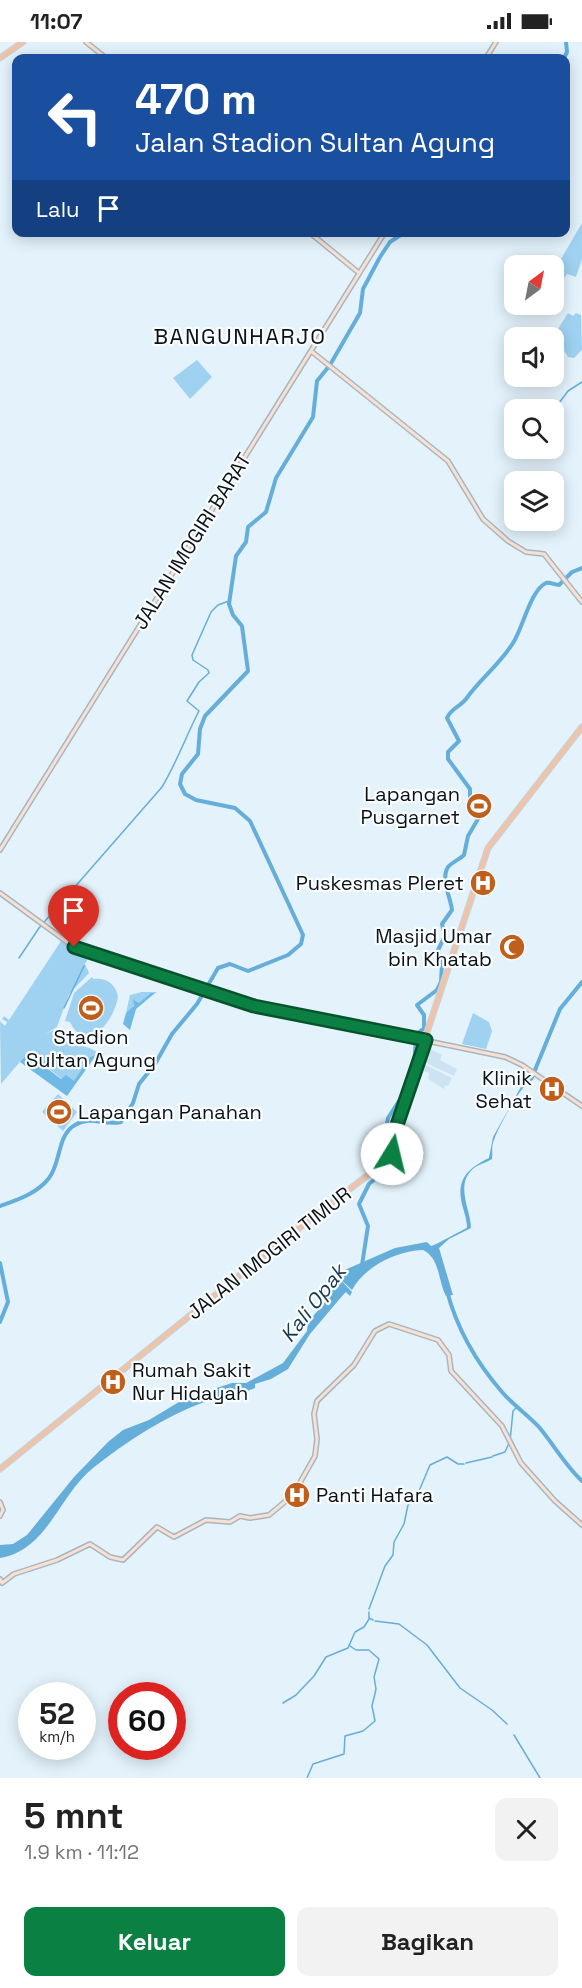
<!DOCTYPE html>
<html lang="id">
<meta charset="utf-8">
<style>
:root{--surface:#fff;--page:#f2f2f2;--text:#222;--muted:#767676;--accent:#0b8043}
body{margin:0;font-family:"Space Grotesk",sans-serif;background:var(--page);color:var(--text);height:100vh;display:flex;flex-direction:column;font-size:22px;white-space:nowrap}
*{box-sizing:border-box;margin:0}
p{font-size:20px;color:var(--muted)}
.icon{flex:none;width:33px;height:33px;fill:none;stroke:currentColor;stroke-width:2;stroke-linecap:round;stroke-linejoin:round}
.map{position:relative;height:1736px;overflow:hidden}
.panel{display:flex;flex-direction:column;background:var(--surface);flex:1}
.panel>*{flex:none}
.hud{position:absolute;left:12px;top:12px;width:558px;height:183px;border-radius:12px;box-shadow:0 3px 15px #0003;background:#1a4fa0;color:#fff;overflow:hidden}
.needle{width:39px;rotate:32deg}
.fabs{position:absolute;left:504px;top:213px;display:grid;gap:12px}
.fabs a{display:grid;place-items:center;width:60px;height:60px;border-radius:12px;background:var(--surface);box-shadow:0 3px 15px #0003;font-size:30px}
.speed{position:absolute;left:18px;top:1640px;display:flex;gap:12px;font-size:30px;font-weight:700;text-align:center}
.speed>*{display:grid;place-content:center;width:78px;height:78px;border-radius:50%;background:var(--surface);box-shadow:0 3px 15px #0003;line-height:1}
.speed small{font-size:15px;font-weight:400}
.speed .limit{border:9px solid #d22;background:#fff;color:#111}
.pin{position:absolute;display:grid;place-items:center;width:51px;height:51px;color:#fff;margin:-62px -26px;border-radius:50% 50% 50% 0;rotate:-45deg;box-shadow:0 0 6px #0007}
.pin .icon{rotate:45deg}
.me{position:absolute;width:66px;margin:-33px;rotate:9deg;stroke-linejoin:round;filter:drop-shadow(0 0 4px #0008)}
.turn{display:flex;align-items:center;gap:21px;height:126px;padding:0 24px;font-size:27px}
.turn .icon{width:78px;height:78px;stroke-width:2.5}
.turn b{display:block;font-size:42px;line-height:51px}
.then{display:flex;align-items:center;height:57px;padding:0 24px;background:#0003;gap:12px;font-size:22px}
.round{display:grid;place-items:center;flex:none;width:63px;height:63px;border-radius:12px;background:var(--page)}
.overview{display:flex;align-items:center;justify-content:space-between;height:102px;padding:0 24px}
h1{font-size:36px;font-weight:700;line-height:45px}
.action{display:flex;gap:12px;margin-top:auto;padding:12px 24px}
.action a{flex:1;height:69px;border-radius:12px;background:var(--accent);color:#fff;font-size:24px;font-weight:700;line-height:69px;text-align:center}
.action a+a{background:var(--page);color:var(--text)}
.status{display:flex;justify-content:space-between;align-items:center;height:42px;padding:0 30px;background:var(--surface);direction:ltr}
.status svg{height:16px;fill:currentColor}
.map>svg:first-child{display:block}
</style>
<div class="status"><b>11:07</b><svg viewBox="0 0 49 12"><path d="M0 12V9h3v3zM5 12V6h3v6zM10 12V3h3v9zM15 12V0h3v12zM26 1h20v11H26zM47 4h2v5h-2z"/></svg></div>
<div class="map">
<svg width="582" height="1736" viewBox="0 0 582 1736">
<rect width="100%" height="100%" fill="#e3f2fb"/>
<!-- built -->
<path fill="#cee3f1" d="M425,1004l17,9 -2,5 17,9 -3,7 -34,-16z
M420,1020l32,16 -4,8 -3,-1 -1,4 -16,-10 1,-6 -11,-4z"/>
<!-- green -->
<path fill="#9fd1f1" d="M582,181v36l-6,18 -9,-3 -9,13 -4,-3v-13z
M568,271l5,3 3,-3 5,2 1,35 -8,8 -6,-1 -4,-7h-5l4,-9h-8l-2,-4z
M197,318l15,17 -22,22 -17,-21z
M61,899l27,17 -3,6 4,9 -20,21 -12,33 -12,7 13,-6 4,6 -3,5 3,-4c10,12 25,9 36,18l-8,4 -15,24 -13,-2 -14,-11v-4l-16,-8 2,-3 -4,-3 12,-14 -41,48 -1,-63 5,5 2,-4 -5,-3 2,-3 5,4z
M92,935l1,2c13,-2 23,5 25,18 -3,22 -31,60 -48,25l-5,-1 9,-28z
M142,950h15l-18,11 -4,-3 -2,8 -7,5 4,-18z
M473,971l16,9 3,9 -6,18 -24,-5z
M58,1052l19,18 -14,19 -21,-19z"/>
<!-- forest -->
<path fill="#70b9e6" d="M151,951h4l-19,16 -6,21 -7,-6 3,-11 8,-7 -1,-7 6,4z
M30,1008l4,3 -1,3 14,6 1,7 13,10 5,-4 8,6 16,-24 7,-3 -30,42 -47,-34z"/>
<!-- water -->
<path fill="#65aeda" d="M536,1025l2,1 -5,12c-12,3 -35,48 -39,60 -3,6 -1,13 -2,19 -6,4 -13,5 -18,9 -20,16 -3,42 -3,60l-22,11 -10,9 14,47 -7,1c-8,-15 -6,-38 -23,-46 -26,1 -58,16 -71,40l-14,-13 2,-5 55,-24 32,-6 4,4c3,0 31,-16 36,-18 0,-7 -2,-13 -4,-20 -8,-27 3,-39 26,-50l4,-21 29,-52z
M337,1234l15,16 -2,4 -4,-4 -3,3 -33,39 -22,35 -17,10 -16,5v4c-18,8 -29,7 -48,13 -42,15 -80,40 -114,67 -34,27 -45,82 -93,90v-13l13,-1 14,-9 47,-58 34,-35 15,-12 26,-10 30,-18 18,-5 4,-4 31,-10h14l37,-20 24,-32 1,-9 24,-28v-15z"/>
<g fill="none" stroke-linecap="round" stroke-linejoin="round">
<!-- stream -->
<path stroke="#65aeda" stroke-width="1.5" d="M559,361l9,-12 14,-9
M19,916l20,-30 123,-141c15,-25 24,-51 37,-76l-12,-10 12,-19 10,-9 -1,-3 -15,-10 -1,-5 19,-43 7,-7 11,-4
M64,966l20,-42
M510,1399l3,-30 4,-4
M493,1414l12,-4 4,-9
M466,1421l26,-6
M369,1567l16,-43 8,-11 1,-13 10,-18 4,-19 11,-14 11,-26 17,-8 11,7h6
M369,1570v6l4,2
M375,1579l24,3 28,21 33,43 32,22 15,14
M350,1604l6,4h13
M283,1661l13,-8 18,-19 12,-19 22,-9 7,-16 9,-5 5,-8
M514,1693l26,43
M307,1736l6,-14 31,-10 1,-18 18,-5 12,-10 -3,-15 4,-17 -2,-12 5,-18 -9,-8"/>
<!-- river -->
<path stroke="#65aeda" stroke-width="4" d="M564,16l3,-6 -1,-10
M414,1027l2,-34 8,-7v-13l-7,-10 20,-15 4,-8 1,-19 -4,-13 7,-14 -3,-12 10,-14c-1,-12 -12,-31 -4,-43 4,-5 11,-7 16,-12l4,-19 10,-17 -8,-17v-13l-22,-30v-7l11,-11 -12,-23c4,-10 13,-11 19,-19 14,-20 34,-35 47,-56 9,-13 18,-54 33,-60 4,-1 9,2 13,2l13,-13 10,-4
M535,1028l25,-61 22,-27
M384,1099l4,-23 18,-28
M381,1123l-3,-5 8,-14
M377,1135l7,-5 -2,-5
M0,1164c17,-6 38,-13 49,-28 12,-15 8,-43 26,-53 16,-10 29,1 46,-3l12,-19 6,-19 16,-20 17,-30 25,-30 21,-36 12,-4 18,7 40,-16 13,-11 2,-9 -53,-114 -15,-13 -39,-8 -11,-6 -5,-10 2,-10 16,-20 2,-25 5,-13 43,-45 -6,-45 -9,-11 -4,-11 7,-48 10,-14 2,-15 18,-15 10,-34 37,-61 4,-36 13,-16 30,-52 3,-24 17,-32 10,-15 15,-10
M0,1221l8,39 -8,20
M362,1223l6,-39 -9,-22 10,-20 7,-6
M447,1249c10,38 29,71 55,101 11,13 25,22 37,35 15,18 26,38 43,54"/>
<!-- secondary casing -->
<g stroke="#a8b6bf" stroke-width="6">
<path id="secondary" d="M86,0l20,16
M486,16l10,-16
M309,190l50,41
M311,309l137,110 35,58 25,22 18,11 18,2 38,48
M0,808l385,-618
M0,851l74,54 165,55 266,55 17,8 60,41
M0,1460l3,8 -3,6
M0,1537l2,4 12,-9 43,-14 33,-16 20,13 13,3 34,-33 17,10 32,-17 24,2 10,-6 10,2 19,-3 24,-20 22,-39 2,-17 -3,-25 3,-13 37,-36 21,-34 14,-7 49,16 11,15 2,16 51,55 19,37 34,38 27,24"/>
</g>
<!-- primary casing -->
<g stroke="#cecfd0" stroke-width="7">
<path id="primary" d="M0,16l23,-16
M0,1427l281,-227 109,-84 7,-35 91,-275 94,-121"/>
</g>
<!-- secondary -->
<use href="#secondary" stroke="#f8e0d3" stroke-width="3"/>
<!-- primary -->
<use href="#primary" stroke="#f1c2a6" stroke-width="4"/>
</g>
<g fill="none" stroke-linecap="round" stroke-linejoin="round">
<!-- route casing -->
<g stroke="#07532c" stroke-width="15">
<path id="route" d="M74,905l180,59 172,34 -29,85 -5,29"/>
</g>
<!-- route -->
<use href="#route" stroke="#0b8043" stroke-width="10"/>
</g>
<!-- icons -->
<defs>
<g id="stadium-disc" transform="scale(1.35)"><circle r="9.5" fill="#bf5f1b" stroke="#fafdff"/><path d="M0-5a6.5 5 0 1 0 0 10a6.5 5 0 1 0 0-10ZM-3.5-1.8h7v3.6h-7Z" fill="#fff"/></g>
<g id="hospital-disc" transform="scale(1.35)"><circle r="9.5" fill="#bf5f1b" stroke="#fafdff"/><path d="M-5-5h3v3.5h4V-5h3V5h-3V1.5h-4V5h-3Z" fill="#fff"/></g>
<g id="mosque-disc" transform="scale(1.35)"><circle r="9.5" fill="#bf5f1b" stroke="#fafdff"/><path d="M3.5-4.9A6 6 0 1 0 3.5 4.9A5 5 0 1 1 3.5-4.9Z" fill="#fff"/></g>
</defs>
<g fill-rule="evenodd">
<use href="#stadium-disc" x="479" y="764"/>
<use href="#hospital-disc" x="483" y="841"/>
<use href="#mosque-disc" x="512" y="905"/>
<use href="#stadium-disc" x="91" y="966"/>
<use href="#hospital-disc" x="552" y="1047"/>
<use href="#stadium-disc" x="59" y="1070"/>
<use href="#hospital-disc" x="113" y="1340"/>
<use href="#hospital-disc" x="297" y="1453"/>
</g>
<g text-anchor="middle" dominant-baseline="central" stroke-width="4.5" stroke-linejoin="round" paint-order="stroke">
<!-- street labels -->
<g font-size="20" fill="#0c1114" stroke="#fafdff">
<text transform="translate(192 499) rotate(-58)">JALAN IMOGIRI BARAT</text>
<text transform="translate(269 1211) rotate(-38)">JALAN IMOGIRI TIMUR</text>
</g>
<!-- poi labels -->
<g font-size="20" fill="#0c1114" stroke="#fafdff" text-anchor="end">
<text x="460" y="752">Lapangan<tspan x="460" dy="23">Pusgarnet</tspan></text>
<text x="464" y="841">Puskesmas Pleret</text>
<text x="492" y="894">Masjid Umar<tspan x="492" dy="23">bin Khatab</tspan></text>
<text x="91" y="995" text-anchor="middle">Stadion<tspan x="91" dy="23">Sultan Agung</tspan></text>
<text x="532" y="1036">Klinik<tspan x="532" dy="23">Sehat</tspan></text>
<text x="78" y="1070" text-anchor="start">Lapangan Panahan</text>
<text x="132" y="1328" text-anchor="start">Rumah Sakit<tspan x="132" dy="23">Nur Hidayah</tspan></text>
<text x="316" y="1453" text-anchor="start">Panti Hafara</text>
</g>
<!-- water labels -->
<g font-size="21" font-style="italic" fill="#18394c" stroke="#fafdff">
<text transform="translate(313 1261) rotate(-52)">Kali Opak</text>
</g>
<!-- quarter labels -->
<g font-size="22" letter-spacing="1.5" fill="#0c1114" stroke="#fafdff">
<text x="240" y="294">BANGUNHARJO</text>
</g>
</g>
</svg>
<div class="fabs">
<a><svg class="needle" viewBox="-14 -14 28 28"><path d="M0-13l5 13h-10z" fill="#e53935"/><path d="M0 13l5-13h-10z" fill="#767676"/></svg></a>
<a><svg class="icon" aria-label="sound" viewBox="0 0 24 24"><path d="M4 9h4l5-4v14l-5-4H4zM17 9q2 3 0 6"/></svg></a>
<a><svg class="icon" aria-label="search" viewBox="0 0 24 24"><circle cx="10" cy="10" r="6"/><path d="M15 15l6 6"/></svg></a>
<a><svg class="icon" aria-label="layers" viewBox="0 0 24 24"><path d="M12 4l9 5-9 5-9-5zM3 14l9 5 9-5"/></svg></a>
</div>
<div class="speed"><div>52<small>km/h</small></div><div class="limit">60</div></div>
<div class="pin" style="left:74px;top:905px;background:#d93025"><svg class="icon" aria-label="arrive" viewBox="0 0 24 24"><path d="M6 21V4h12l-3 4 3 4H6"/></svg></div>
<svg class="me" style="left:392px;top:1112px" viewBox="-20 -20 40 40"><circle r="19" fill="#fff"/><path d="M0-13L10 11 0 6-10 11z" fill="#0b8043"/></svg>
<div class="hud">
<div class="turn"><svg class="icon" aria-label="left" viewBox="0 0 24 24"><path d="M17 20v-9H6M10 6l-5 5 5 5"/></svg><div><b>470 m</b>Jalan Stadion Sultan Agung</div></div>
<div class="then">Lalu<svg class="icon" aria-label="arrive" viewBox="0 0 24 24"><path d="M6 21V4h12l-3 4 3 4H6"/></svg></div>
</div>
</div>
<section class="panel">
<div class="overview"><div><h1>5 mnt</h1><p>1.9 km · 11:12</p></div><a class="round"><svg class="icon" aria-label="close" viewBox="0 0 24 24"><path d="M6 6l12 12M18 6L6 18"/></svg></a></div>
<div class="action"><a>Keluar</a><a>Bagikan</a></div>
</section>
